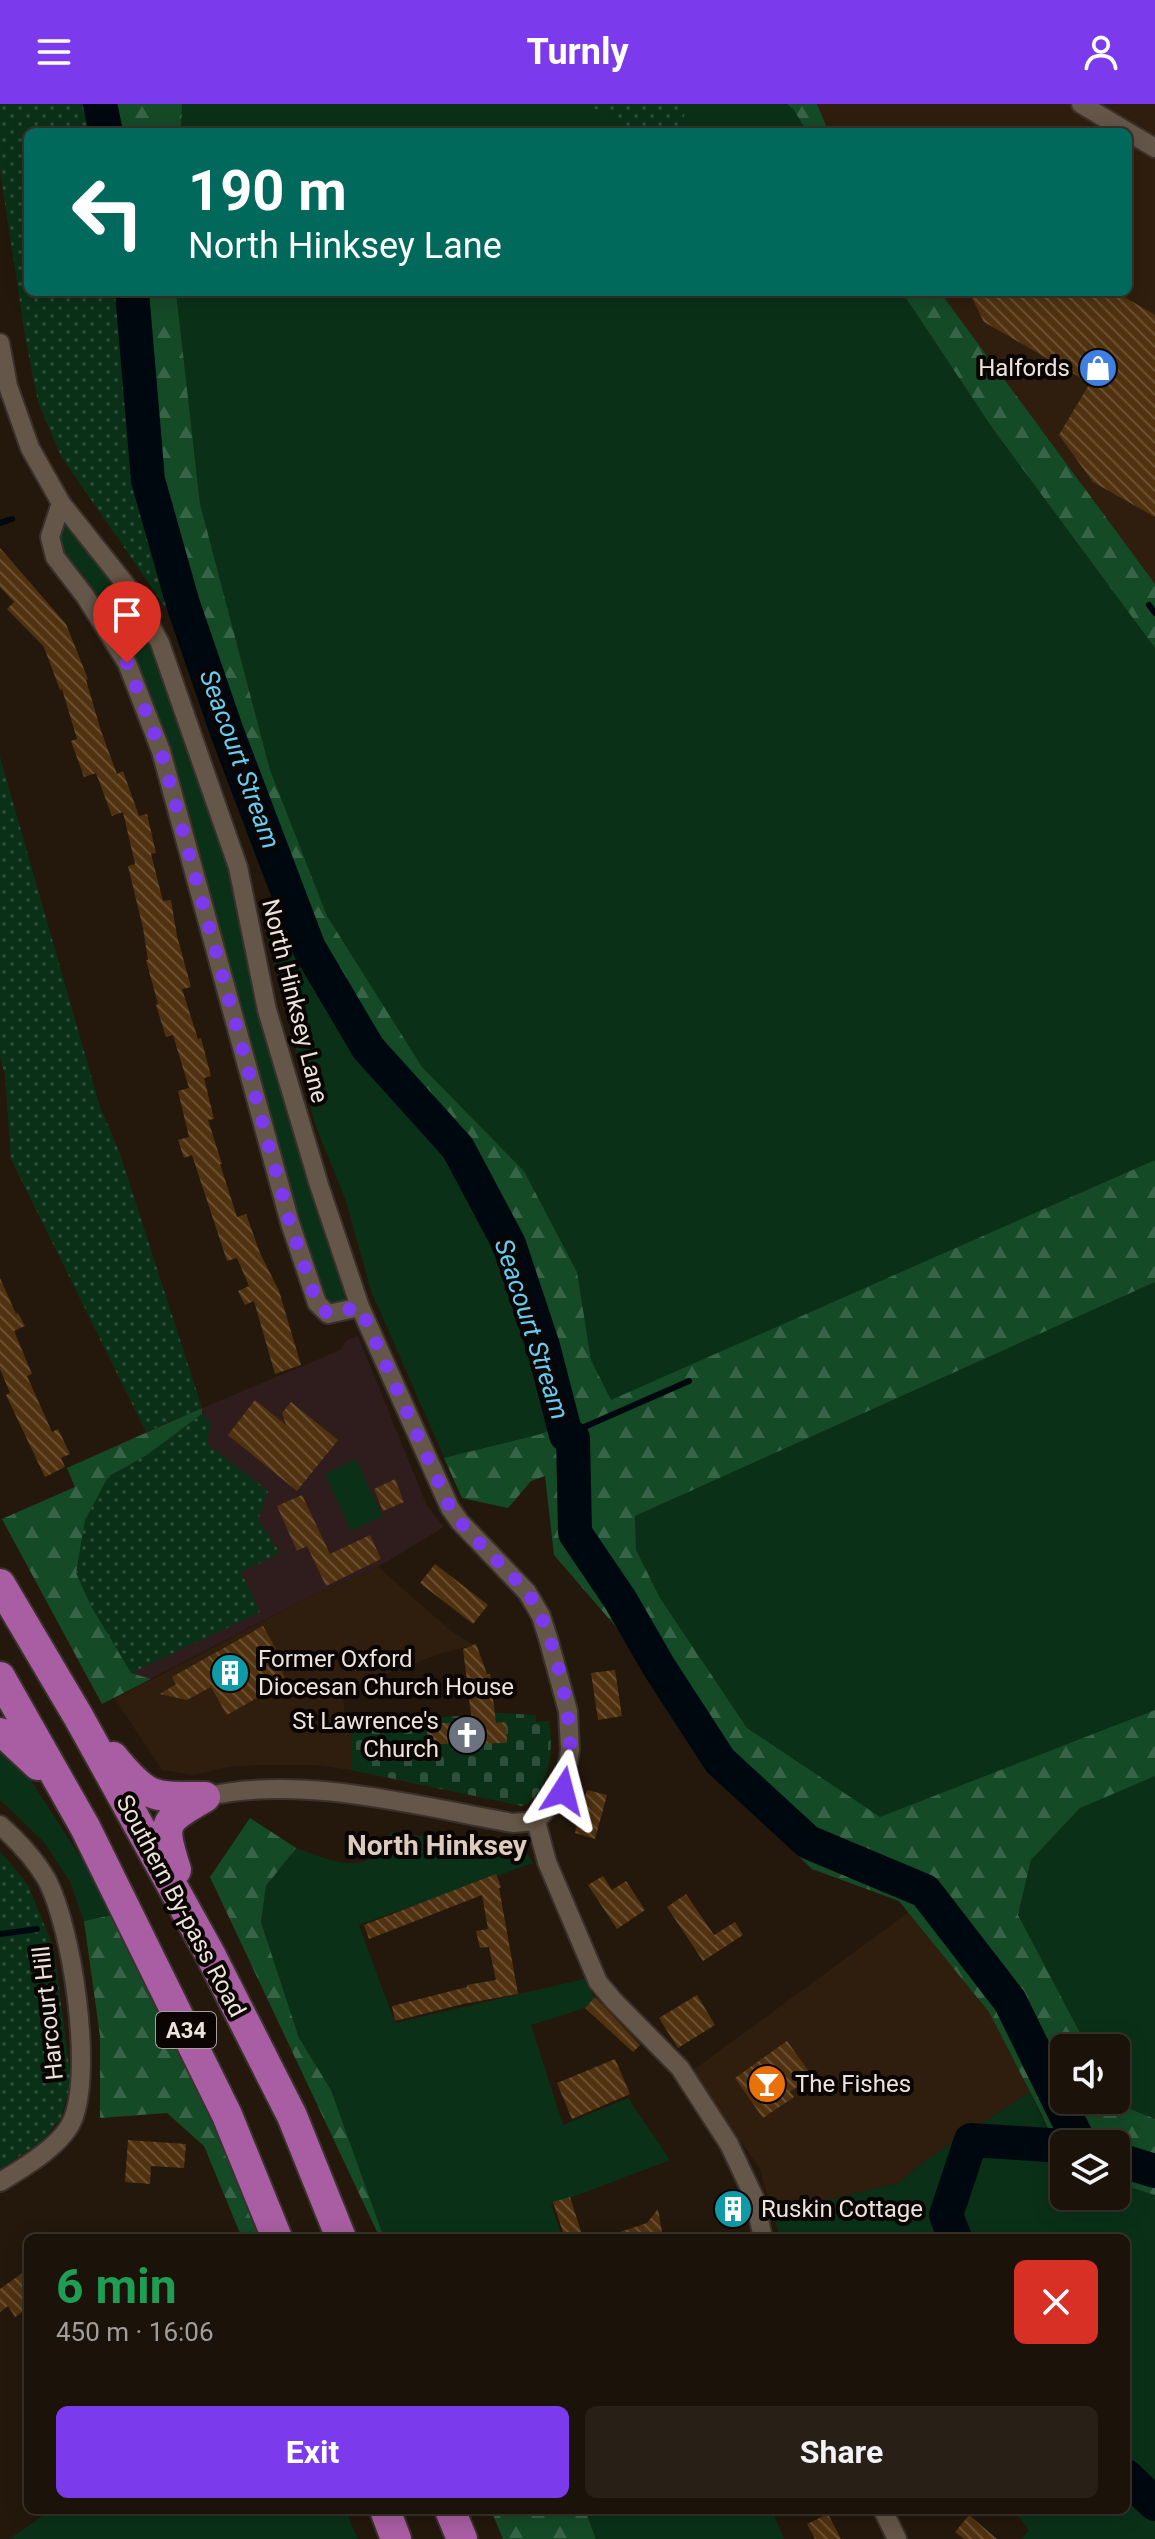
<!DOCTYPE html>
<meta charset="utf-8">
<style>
:root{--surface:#1b1209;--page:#282017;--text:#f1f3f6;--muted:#a09e9c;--line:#39322a;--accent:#7c3aed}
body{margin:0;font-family:Roboto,sans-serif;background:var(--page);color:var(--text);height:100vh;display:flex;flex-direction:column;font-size:30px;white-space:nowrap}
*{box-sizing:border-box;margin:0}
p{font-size:26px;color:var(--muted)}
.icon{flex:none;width:44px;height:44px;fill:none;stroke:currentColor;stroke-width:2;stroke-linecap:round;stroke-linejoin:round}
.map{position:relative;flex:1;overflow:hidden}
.panel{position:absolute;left:24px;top:2130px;width:1106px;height:280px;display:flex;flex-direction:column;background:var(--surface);border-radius:12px;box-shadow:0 4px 20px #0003,0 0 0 2px var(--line)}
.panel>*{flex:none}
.guide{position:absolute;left:24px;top:24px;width:1108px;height:168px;border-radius:12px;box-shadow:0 4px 20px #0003,0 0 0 2px var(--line);background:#00695c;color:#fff;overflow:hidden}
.controls{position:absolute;left:1050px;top:1930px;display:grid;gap:16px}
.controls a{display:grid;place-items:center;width:80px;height:80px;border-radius:12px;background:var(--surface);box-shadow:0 4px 20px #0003,0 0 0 2px var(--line);font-size:40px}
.pin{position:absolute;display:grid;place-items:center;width:68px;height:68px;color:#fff;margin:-82px -34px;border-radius:50% 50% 50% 0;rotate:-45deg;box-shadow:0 0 8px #0007}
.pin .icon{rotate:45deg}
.me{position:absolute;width:88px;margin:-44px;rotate:9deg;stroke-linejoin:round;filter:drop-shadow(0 0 6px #0008)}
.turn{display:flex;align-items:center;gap:28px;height:168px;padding:0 32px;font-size:36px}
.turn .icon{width:104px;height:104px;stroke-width:2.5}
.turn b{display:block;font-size:56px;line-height:68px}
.round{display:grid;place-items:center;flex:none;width:84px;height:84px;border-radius:12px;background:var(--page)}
.overview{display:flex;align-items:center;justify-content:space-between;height:136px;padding:0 32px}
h1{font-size:48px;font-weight:700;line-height:60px;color:#1e9e55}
.action{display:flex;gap:16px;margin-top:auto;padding:16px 32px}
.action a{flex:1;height:92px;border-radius:12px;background:var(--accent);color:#fff;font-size:32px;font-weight:700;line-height:92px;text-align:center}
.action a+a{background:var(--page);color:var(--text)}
header{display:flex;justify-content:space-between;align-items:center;height:104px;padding:0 32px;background:var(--accent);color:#fff;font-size:36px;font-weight:700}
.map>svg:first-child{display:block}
</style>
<header><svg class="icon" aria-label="menu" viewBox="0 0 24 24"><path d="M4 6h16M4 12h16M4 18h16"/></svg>Turnly<svg class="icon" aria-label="person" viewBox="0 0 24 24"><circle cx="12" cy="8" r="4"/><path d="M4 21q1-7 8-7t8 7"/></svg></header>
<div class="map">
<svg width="1155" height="2435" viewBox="0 0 1155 2435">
<defs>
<pattern id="forest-firs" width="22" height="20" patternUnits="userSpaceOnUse" patternTransform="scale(2)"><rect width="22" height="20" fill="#154a27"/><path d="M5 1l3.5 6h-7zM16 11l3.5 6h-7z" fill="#376446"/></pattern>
<pattern id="cemetery-stones" width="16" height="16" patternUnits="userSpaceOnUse" patternTransform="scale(2)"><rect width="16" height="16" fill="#0a3118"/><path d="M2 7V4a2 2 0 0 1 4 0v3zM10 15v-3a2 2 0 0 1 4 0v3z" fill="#2e4f39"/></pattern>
<pattern id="park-dots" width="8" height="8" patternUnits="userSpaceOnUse" patternTransform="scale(2)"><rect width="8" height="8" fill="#0a3118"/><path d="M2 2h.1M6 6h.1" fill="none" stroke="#2e4f39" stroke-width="1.8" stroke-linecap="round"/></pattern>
<pattern id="building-back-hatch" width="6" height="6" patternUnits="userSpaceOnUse" patternTransform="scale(2)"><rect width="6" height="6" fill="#513210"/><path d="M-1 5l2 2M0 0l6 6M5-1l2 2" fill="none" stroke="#6a5032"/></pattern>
</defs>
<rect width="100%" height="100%" fill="#24180c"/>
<!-- built -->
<path fill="#2f1e0d" d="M817,0h338v480l-215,-292h188v-160h-299z
M378,1463l73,64 23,14 -35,9 -97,36 4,33 5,1v46l-35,-5h-56l-32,2 -34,8 -32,-5 -47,-71 192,-101z
M909,1808l80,100 41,80 -104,68 -27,23 -127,30 -12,-44 -68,-98z"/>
<!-- education -->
<path fill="#2f1c1c" d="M358,1232l69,170 17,21 -66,40 -71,31 -205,106 -100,-185 73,-32 -8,-19 79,-36 194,-82 7,-10z"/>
<!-- grass -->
<path fill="#0a3118" d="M182,0h605l7,6 13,22h-626z
M176,188h726l91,137 162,219v512l-544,241 -20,-41 -14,-88 -53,-101 -102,-104 -95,-151 -57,-146 -70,-266z
M61,399l73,92 104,272 29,143 93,297 -43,-4 -190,-640 -72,-106z
M264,821l45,23 59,100 90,100 51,96 34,102 20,76 -22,12 4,41 -14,6 -23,27 -46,-10 -91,-207 -25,-90 -31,-77z
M1155,1178v428l-60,24 25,56 35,-14v343l-37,-15 -3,-4 1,-52h-28l-70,-132 13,-56 49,-52 -1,-68 -199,78 -133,-90 -87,-130 -24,-48 -1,-34z
M356,1355l26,57 -31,15 -26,-57z
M0,1641l21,20 96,149 -33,7 -14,-39 -26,-40 -44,-42z
M391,1728l133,17 9,14 -174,62 36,98 189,-44 14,25 -67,21 32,100 65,-27 42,62 -119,45 12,33h-179l-53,-148 -32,-52 -38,-116 5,-36 30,-38c23,8 59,26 81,6 6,-5 10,-15 14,-22z
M1030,1988l34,73v31h52v-13l39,12v344h-134l8,-8 -15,-21h112v-272h-345l-9,-25 127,-30 27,-23z
M51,2406h294l13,29h-349z
M585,2406h187l12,29h-188z"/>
<!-- forest -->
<path fill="url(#forest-firs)" d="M100,0h82l-1,28h-75z
M787,0h30l12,28h-22l-13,-22z
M132,188h44l24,212 70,266 57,146 95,151 102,104 53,101 14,88 20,40 544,-240v122l-520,234 1,34 24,48 87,130 133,89 275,-107v66l-75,32 -49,52 -13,55 70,133h-24v52h51l3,4 37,15v76l-39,-12v-39h-52v21l-23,-52 -52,-101 -90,-111 -87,-32 -105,-101 -90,-140 -63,-73 -9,-79 -14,5 -23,27 -46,-10 -18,-40 97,-24 22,-11 -20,-77 -34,-102 -51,-96 -90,-100 -59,-100 -126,-344 -35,-124z
M902,188h23l6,7 4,-7h5l215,292v64l-162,-219z
M202,1304v6l-55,41 -39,22 23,196 20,6 -49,25 -100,-185 73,-32 -8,-19z
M250,1714l46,30 -30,38 -5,36 38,116 32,52 53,148h-4l-170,-361z
M117,1810l64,126 83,198h-22l-38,-92 -37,-33 -67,5v-82l-16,-115z
M491,2406h94l11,29h-93z"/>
<!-- cemetery -->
<path fill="url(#cemetery-stones)" d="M500,1609l36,2v7l13,-1c5,25 1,73 -27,85l-171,-36v-46z"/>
<!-- park -->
<path fill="url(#park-dots)" d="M0,0h90l6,28h-68v160h99l1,90 9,109 16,31 26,105 -118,-171 -23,-54 -12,-60 -26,-172z
M586,0h105l-16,28h-37z
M0,653l100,350 20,47 82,254 -56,24 -135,-273 -6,-84 -5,-18z
M202,1310l9,9 -4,21 61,47 -10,28 22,34 -39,19 19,40 -129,61 -40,-67 -15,-33 9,-53 23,-43 39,-22z
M0,1747l28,34 26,64 17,132 -10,37 -19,23 -42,28z"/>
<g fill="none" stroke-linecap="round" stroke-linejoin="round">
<!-- stream -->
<path stroke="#00080f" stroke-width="6" d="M0,419l12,-4
M1149,501l6,8
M566,1331l123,-54
M0,1830l37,-5"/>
<!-- river -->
<path stroke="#00080f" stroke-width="34" d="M100,0l6,28
M132,188l16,188 35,124 44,128 82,216 59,100 90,100 51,96 34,102 23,89 7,3 2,95 46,68 38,66 61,94 88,81 117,49 85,110 70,143
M1116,2055l39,12
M955,2134l-9,-23 25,-75 93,6
M1126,2372l29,28"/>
</g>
<!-- building -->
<path fill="url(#building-back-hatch)" d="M969,188h147l39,23v202l-62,-35 -34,-47 31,-52 -106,-61z
M0,444l66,76 22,55 -2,1 15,51 16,43 6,-3 16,45 8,-2 9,39 -5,1 12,47 8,-1 6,36 14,51 -9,2 16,50 3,-1 10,38 -7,2 10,41 -6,1 14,44h-2l17,53 9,-3 14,39 19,38 22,74 -26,9 -21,-73 -9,4 -7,-14 11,-5 -12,-28 -10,3 -35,-106 -8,3 -6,-18 11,-3 -11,-46 11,-3 -16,-53 -7,2 -10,-32 2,-1 -12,-44h2l-5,-32 -15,-62 7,-2 -12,-52 -11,4 -16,-43 -12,4 -13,-36 6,-2 -15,-50 -2,1 -16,-43 -37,-38 7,-7 -14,-15z
M0,1174l16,36 2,-1 7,13 -11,5 18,43 -5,2 25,56 6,-3 12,25 -9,4 4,9 -20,10 -39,-82 4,-2 -10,-24z
M255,1296l31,25 -4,-12 9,-11 47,38 -41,51 -69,-56z
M395,1375l9,23 -21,9 -9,-22z
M302,1391l28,59 40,-19 11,24 -55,27 -19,-40 -10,5 -20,-45z
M435,1460l53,41 -15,19 -53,-41z
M263,1522l13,23 -6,3 17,29 -60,34 -16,-28 -24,13 -27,-6 16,-10 -4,-7z
M476,1540l11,30h3l6,49 10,-1 1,21 -80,1v-18h15v-3l30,-1 -9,-73z
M615,1566l7,46 -24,4 -7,-47z
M587,1686l20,5 -12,44 -20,-6z
M496,1770l5,13 -2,1 19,106 -55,10 -68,17 -3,-15 75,-19v-2l29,-5 -7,-33 -9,1 -4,-17 12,-2 -6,-34 -113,44 -5,-14z
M603,1772l9,14 14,-9 19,29 -28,19 -29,-44z
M686,1790l28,41 21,-13 8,13 -40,26 -36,-54z
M697,1891l18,30 -37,23 -19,-30z
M595,1893l45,48 -7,7 -48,-44z
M787,1937l25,35 -22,16 4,5 -31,21 -28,-40z
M615,1955l15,35 -58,25 -15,-36z
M128,2036l58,4 -2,24 -33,-2 -1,18 -25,-2z
M737,2092l10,23 -17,7 -9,-23z
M570,2093l13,41h-18l-12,-36z
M658,2105l5,29h-52v-3l36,-12z
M28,2165v39l-13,9 -7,-11 -8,6v-23z
M828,2410l13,25h-26l-8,-15z
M969,2411l28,24h-33l-9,-7z"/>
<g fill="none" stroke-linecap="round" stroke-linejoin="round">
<!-- minor casing -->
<g stroke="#3a312c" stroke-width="22">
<path id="minor" d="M1081,0l47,28
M1128,28l27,16
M0,239l8,43 22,62 31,55 73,92 26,48 78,224 29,143 52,175 41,122 90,201 10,14 67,70 14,24 7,22 20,73 2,39 -7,41 -27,30 -23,2c-96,-17 -212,-49 -308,-26
M61,399l-11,34 5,20 30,39 42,67 34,88 129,472 27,80 11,11 32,-7
M536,1717l11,41 51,120 16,19 66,67 49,76 25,53 9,41
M0,1721c18,16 35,34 47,55 25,48 46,188 26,239 -10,26 -50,49 -73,63
M883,2406l14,29"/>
</g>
<!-- trunk casing -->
<g stroke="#3a312c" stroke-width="34">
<path id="trunk" d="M0,1480l78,132 132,238 82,162 49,122
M0,1573l85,150 142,288 50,123
M0,1629l8,4 30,28
M113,1653c35,43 40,40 92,40
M176,1766c-15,-48 -14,-48 29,-73
M385,2406l11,29
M450,2406l12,29"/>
</g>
<!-- minor -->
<use href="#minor" stroke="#645648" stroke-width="18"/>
<!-- trunk -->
<use href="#trunk" stroke="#a95ea3" stroke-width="30"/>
</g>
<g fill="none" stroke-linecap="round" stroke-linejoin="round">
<!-- route -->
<path stroke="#7c3aed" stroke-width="14" stroke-dasharray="0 25.2" d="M127,559l34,88 129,472 27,80 11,11 32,-7 90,201c21,31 51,54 75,82 26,29 46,119 45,158 -1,14 -5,29 -7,43"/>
</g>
<!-- icons -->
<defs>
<g id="shop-disc" transform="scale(2)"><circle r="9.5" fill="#3f7fe0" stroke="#0a0502"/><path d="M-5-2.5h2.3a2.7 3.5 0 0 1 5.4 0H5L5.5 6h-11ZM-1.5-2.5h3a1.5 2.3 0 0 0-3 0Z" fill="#fff"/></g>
<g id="building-disc" transform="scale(2)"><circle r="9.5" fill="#0f9aa8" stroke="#0a0502"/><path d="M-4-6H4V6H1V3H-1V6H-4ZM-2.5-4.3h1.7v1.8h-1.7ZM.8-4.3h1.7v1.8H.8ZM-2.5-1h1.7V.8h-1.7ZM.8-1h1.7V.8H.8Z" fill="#fff"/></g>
<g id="church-disc" transform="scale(2)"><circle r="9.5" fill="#6b7280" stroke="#0a0502"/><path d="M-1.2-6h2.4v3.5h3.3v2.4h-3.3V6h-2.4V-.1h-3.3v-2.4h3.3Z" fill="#fff"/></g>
<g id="bar-disc" transform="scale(2)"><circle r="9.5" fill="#e8710a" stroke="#0a0502"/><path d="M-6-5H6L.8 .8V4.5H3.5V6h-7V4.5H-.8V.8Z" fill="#fff"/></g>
</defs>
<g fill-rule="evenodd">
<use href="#shop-disc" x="1098" y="264"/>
<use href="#building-disc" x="230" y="1569"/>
<use href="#church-disc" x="467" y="1631"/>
<use href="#bar-disc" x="767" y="1980"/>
<use href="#building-disc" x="733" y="2105"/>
</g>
<g text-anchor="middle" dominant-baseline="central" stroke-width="8" stroke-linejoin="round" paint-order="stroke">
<!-- shield labels -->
<rect fill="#0a0502" stroke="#a8a19b" stroke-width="2" x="156" y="1908" width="60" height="36" rx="6"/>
<g font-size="22" font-weight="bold" fill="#ece4dc">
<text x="186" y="1926">A34</text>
</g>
<!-- poi labels -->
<g font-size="24" fill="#ece4dc" stroke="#0a0502" text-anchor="start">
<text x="1070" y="264" text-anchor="end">Halfords</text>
<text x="258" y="1555">Former Oxford<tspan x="258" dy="28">Diocesan Church House</tspan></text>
<text x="439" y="1617" text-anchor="end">St Lawrence's<tspan x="439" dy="28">Church</tspan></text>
<text x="795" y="1980">The Fishes</text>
<text x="761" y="2105">Ruskin Cottage</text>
</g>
<!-- street labels -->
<g font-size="24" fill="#ece4dc" stroke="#0a0502">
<text transform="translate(295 897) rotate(76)">North Hinksey Lane</text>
<text transform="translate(181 1802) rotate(62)">Southern By-pass Road</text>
<text transform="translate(48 1909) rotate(-96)">Harcourt Hill</text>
</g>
<!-- water labels -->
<g font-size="26" font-style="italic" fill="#63cef3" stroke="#0a0502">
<text transform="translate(240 655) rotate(70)">Seacourt Stream</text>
<text transform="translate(532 1225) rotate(72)">Seacourt Stream</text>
</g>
<!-- quarter labels -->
<g font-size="28" font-weight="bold" fill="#ddccbd" stroke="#0a0502">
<text x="437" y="1741">North Hinksey</text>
</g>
</g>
</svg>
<div class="controls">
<a><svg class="icon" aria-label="sound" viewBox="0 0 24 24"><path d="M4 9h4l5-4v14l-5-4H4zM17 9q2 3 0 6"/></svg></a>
<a><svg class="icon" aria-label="layers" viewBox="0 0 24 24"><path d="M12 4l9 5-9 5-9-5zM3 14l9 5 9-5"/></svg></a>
</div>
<div class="pin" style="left:127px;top:559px;background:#d93025"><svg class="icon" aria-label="arrive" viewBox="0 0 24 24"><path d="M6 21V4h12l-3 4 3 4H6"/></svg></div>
<svg class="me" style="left:563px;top:1687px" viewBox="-20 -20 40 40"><path d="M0-17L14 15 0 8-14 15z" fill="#7c3aed" stroke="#fff" stroke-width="4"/></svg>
<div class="guide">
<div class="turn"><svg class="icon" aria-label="left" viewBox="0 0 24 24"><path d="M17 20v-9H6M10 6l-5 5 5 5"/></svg><div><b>190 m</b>North Hinksey Lane</div></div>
</div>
<section class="panel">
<div class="overview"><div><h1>6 min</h1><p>450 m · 16:06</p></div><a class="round" style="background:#d93025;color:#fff"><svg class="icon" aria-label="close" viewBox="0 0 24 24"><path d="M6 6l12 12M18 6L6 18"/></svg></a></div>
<div class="action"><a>Exit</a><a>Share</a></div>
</section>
</div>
